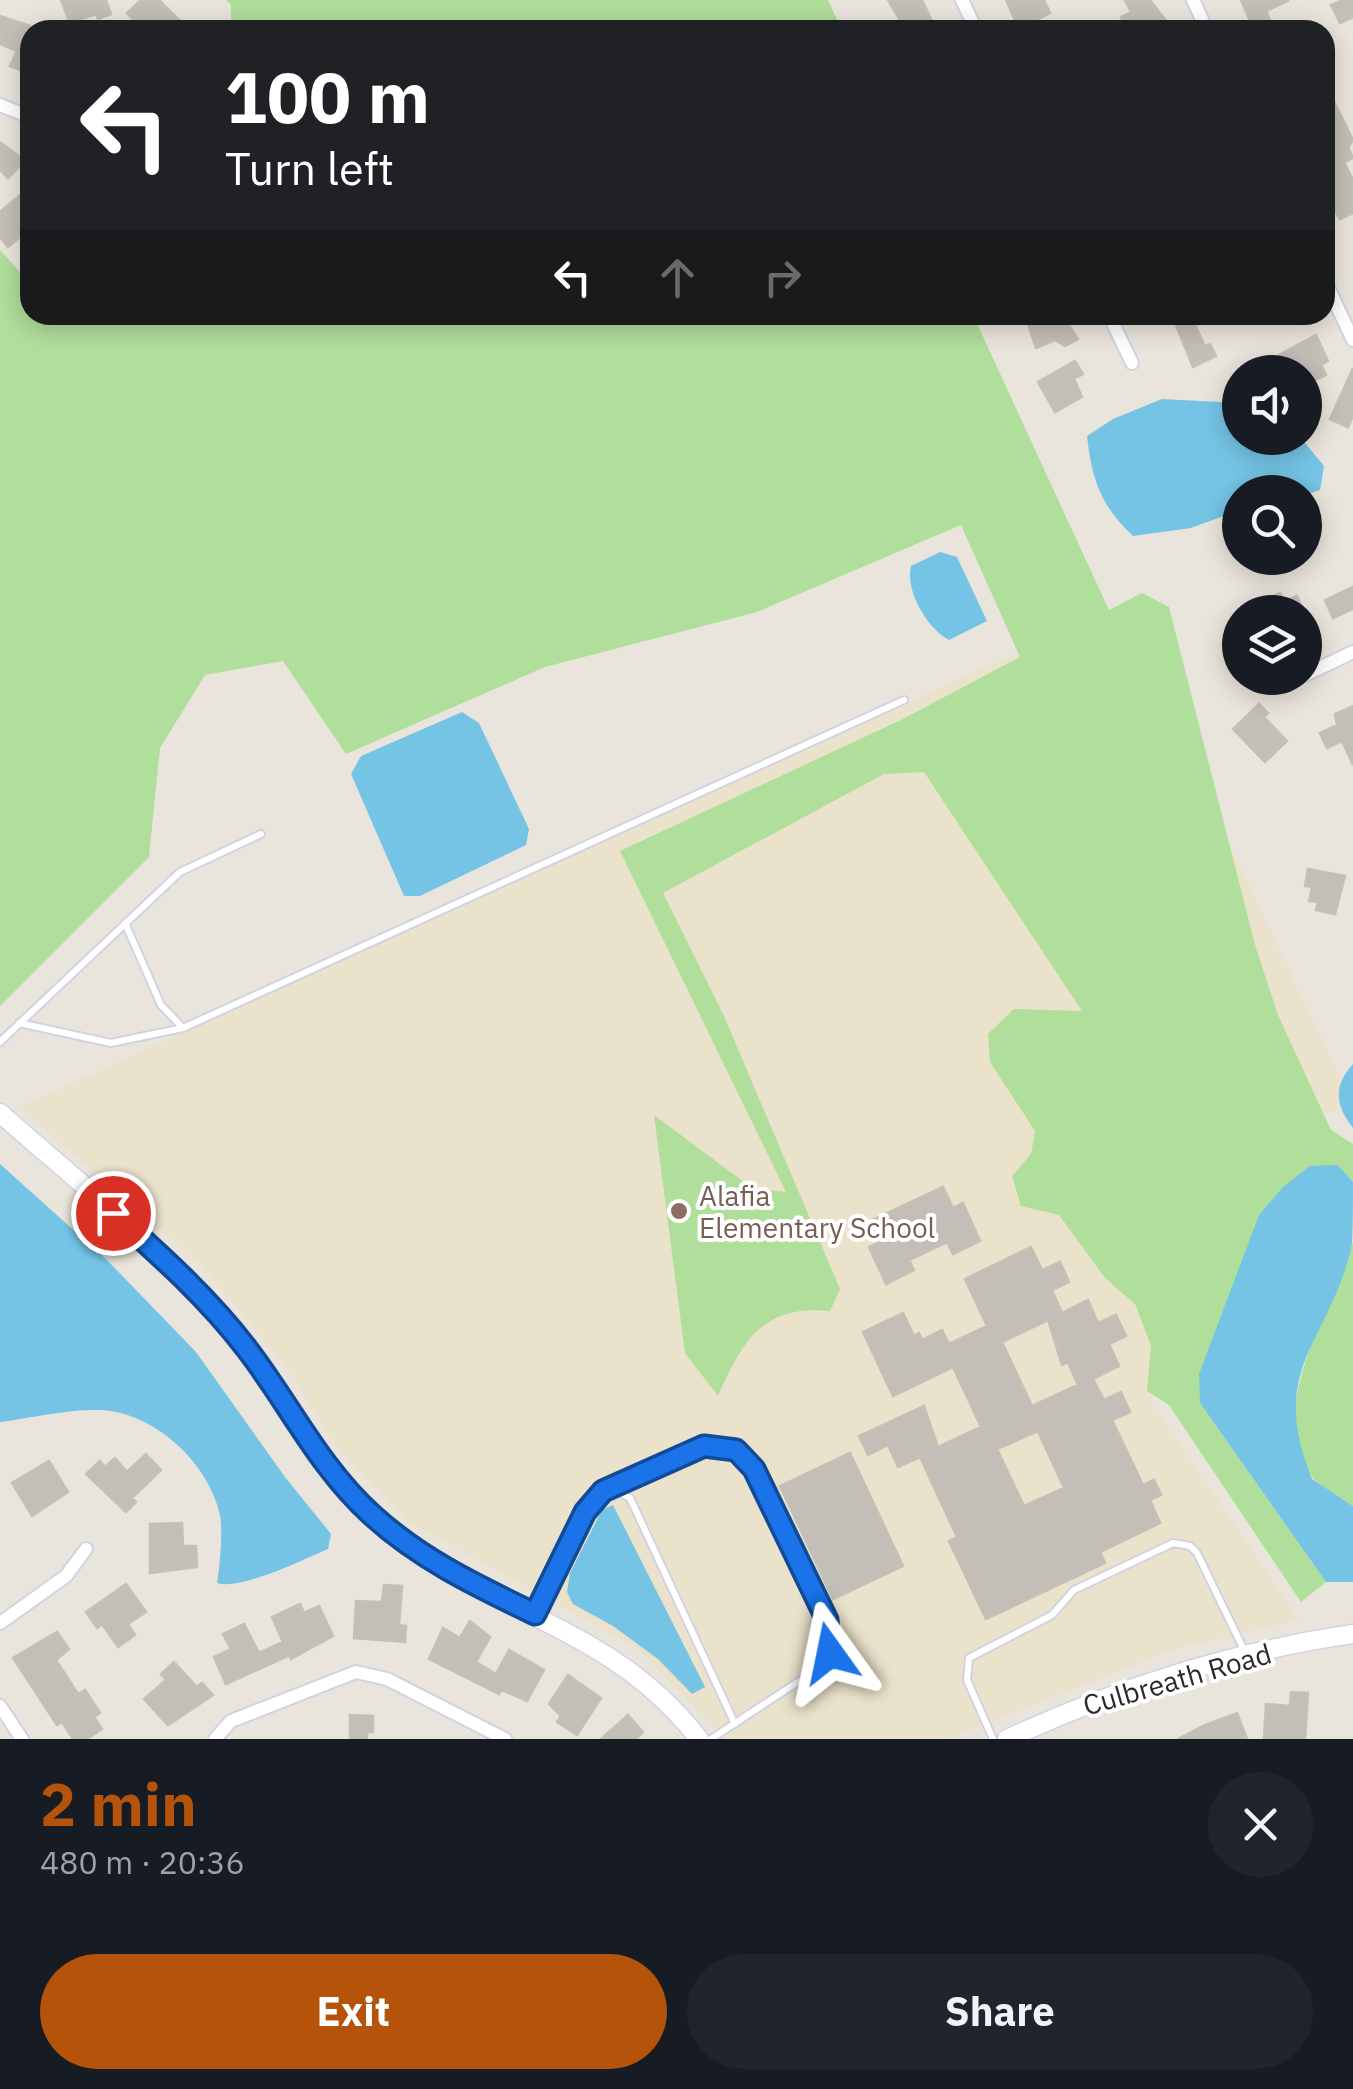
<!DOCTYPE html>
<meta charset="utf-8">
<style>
:root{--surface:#171b24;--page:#20242c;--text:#f1f3f6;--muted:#9ea1a6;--accent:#b45309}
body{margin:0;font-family:"IBM Plex Sans",sans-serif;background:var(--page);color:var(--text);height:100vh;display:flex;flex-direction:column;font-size:38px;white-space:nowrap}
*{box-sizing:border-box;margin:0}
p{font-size:32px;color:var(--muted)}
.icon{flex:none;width:55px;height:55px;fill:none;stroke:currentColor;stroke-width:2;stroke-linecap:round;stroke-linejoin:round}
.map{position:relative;height:1739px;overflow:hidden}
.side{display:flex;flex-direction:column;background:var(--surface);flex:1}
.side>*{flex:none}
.banner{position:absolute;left:20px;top:20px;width:1315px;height:305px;border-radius:30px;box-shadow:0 5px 25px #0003;background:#202124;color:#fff;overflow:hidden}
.fabs{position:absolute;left:1222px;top:355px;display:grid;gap:20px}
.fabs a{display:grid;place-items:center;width:100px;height:100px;border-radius:50%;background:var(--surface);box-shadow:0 5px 25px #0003;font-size:50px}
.pin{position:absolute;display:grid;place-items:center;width:85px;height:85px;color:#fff;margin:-42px;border:5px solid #fff;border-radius:50%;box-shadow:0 2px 10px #0007}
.me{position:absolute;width:110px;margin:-55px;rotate:348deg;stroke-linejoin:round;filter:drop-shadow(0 0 8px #0008)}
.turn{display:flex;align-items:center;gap:35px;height:210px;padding:0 40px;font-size:45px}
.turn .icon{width:130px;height:130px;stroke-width:2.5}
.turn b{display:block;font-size:70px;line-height:85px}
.lanes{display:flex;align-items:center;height:95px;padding:0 40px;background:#0003;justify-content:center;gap:50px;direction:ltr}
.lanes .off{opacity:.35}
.round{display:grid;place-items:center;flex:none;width:105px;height:105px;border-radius:52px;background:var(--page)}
.headline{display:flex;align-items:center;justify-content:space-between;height:170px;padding:0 40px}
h1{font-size:60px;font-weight:700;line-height:75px;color:var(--accent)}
.primary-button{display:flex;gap:20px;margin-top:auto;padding:20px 40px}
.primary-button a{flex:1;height:115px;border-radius:60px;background:var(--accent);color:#fff;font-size:40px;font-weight:700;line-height:115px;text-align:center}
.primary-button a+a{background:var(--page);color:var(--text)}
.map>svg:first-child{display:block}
</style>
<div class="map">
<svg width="1353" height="1739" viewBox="0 0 1353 1739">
<rect width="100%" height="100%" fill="#eae5dc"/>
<!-- education -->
<path fill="#ebe2cc" d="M1117,607l235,495 -112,54 -94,237 153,227 -124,29 -226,90h-228l-13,-19 -74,-73 -225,-125 -74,-76 -50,-81 -84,-100 -181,-158z"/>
<!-- green -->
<path fill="#b0de9b" d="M226,0h602l14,30h-611v-25z
M0,250l30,33v32h28l6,6 27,-6h882l136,295 33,-17 27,14 86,338 23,70 53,115 22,14v38l-15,-17 -138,238 126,179 -25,20 -132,-197 -22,-14 4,-45 -16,-42 -30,-26 -46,-63 -38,-9 -9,-30 19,-22 4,-23 -45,-69 -2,-28 26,-25 68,2 -158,-239 -40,2 -221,119 61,123 116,273 -10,22c-68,-6 -87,29 -112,85l-33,-43 -31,-238 98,73 34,4 -166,-341 283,-132 117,-62 -59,-132 -204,87 -212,55 -199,87 -63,-93 -78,14 -45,73 -11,109 -149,149z
M1353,1242v264c-12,-9 -29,-16 -39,-27 -54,-57 18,-176 39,-237z"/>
<!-- water -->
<path fill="#75c4e6" d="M1162,399l78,4v35h61l23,28 -4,24 -15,5 -65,-3v18l-49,18 -58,8c-32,-30 -41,-56 -46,-100l26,-17z
M940,552l17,5 30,64 -38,19c-22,-12 -44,-49 -38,-74z
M462,712l17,11 50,106 -3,16 -106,51h-16l-53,-122 10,-18z
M1353,1064v64c-18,-23 -20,-42 0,-64z
M0,1164l107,96 89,92 89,125 46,57 -3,15c-23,10 -89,42 -111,34 3,-16 6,-53 3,-68 -11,-52 -66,-103 -120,-105 -32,-1 -68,8 -100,12z
M1338,1165l15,17c0,19 0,43 -1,62 -21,98 -86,122 -40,235l41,27v76h-27l-126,-179 -1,-29 60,-159 24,-28 27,-21z
M613,1505l92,182 -13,7 -34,-35 -45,-33 -40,-22 -6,-12 3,-19 32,-63z"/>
<!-- building -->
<path fill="#c3beb8" stroke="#c5c0b6" stroke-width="2.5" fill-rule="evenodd" d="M61,0h45l5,14 -13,5 -2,-5 -26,9z
M141,0h18l20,20 -11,10h-24l-17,-17z
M888,0h34l14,30h-30z
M1006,0h38l6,13 -31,16z
M1125,0h25l17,22 -17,8h-23l-6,-13 10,-5z
M1241,0h48l-23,11 6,14 -10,5h-8z
M1343,0h10v17l-13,6 -9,-18z
M0,16l30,10v48l-20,-8 7,-15 -17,-7z
M1325,84l28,56 -5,7 5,11 -9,4 9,18v33l-13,6 -15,-26v-6l12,-6 -12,-26z
M0,142l25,19 -17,17 -8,-8z
M20,195l10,13 -12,10 10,12 -20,17 -8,-10v-25z
M1025,315h37l16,24 -13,7 -10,-6 -19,8z
M1172,315h18l15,31 5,-2 6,12 -23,11z
M1316,335l12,26 -7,4 5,10 -15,7 -5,-10h-10l-2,-4 -7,4 -8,-17z
M1075,361l8,13 -9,5 8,18 -27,15 -17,-30z
M1353,368v48l-5,11 -18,-8z
M1353,587v22l-20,9 -8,-18z
M1280,593l4,9 13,-6 7,16h-44l-1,-9z
M1259,704l9,9 -4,4 23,24 -22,21 -32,-33z
M1353,706v59l-11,-24 -15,7 -7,-15 17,-8 -2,-11z
M1308,869l37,7 -10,38 -19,-4 2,-8 -9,-1 3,-14 -7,-1z
M943,1187l10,21 10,-5 17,38 -27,13 -6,-12 -38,18 5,10 -28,14 -17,-37 11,-5 -10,-21z
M1031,1247l11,23 18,-8 9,20 -17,8 10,23 26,-13 10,23 18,-8 10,21 -17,8 10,22 -26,13 11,21 17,-8 9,20 -18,8 31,65 11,-5 7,15 -11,5 10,23 -60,29 5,11 -119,56 -37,-78 8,-4 -37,-80 -22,10 -10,-22 -20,10 -9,-19 65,-30 14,41 43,-20 -28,-60 -60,29 -30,-64 40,-19 11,23 5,-3 3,7 20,-10 7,14 38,-18 -22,-47zM1048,1320l14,45 6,-3 10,23 -46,21 -30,-64zM1038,1431l26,57 -40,18 -27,-57z
M850,1453l53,113 -70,33 -53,-113z
M146,1454l15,16 -29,28 4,4 -10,10 -40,-38 14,-13 5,6 10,-9 12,14z
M49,1461l19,31 -36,24 -20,-33z
M182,1523l1,23h13l1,21 -47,6v-49z
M126,1584l20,28 -18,12 7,11 -17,12 -16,-23 -5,4 -11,-16z
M384,1585l18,1 -3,39 7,1 -1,16 -51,-4 2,-37 26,1z
M300,1604l4,9 15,-7 14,30 -42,23 -1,-4 -64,29 -12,-27 17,-8 -8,-15 21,-10 15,29 24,-11 -11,-25z
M470,1621l20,16 -14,25 20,12 13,-24 35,20 -17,31 -25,-11 -3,4 -70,-35 14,-31 17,10z
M57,1632l12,17 -13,11 22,34 7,-4 15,23 -6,4 8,12 -15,10h-14l-11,-17 -5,3 -44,-67z
M174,1662l23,25 5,-4 11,12 -45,30 -24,-26 22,-19 -5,-6z
M568,1675l33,23 -24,37 -20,-13 4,-6 -12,-12z
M1291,1692l17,1 -3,46h-41l2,-35 24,2z
M1237,1713l10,26h-69l25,-13z
M350,1715l23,1v16h-6v7h-17z
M628,1715l15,17 -7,7h-35z"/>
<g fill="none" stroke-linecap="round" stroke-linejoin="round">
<!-- lane casing -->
<g stroke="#d1d3e1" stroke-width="10">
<path id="lane" d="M125,923l36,82 22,23
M19,1023l92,20 72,-15 721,-328
M0,1042l180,-170 81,-38
M610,1487l20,11 105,226
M536,1612l49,-100 18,-21 101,-45 32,4 19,19 72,152 3,32 -11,15 -108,71
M993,1739l-26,-59 2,-22 83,-43 22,-25 99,-47 17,3 7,7 48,99"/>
</g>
<!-- street casing -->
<g stroke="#d1d3e1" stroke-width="16">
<path id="street" d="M962,0l14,30
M1193,0l14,30
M0,105l30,12
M1325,281l28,59
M1109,315l23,48
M1305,675l48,-23
M0,1623l66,-47 20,-27
M0,1706l22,33
M215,1739l16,-18 125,-49 31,7 118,60"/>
</g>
<!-- secondary casing -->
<g stroke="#d1d3e1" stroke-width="21">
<path id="secondary" d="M0,1113c77,68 161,134 228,213 56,66 91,145 159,202 103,88 222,95 312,211
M1007,1739c108,-50 228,-88 346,-105"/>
</g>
<!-- lane -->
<use href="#lane" stroke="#fff" stroke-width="6"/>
<!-- street -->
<use href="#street" stroke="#fff" stroke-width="12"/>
<!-- secondary -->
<use href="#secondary" stroke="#fff" stroke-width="18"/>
</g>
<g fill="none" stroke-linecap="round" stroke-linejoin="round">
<!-- route casing -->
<g stroke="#114b97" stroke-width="25">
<path id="route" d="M113,1213c48,43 95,85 134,136 43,56 72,118 125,166 48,44 105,71 163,99l50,-102 18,-21 101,-45 32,4 18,19 73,151 3,33"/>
</g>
<!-- route -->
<use href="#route" stroke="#1a73e8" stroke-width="18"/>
</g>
<!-- markers -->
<circle fill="#8d6e63" stroke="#fff" stroke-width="4" cx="679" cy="1211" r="10"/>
<g text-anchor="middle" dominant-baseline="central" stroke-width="8" stroke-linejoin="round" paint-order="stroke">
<!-- education labels -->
<g font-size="28" fill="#785e54" stroke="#fff" text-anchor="start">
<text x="699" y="1195">Alafia<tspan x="699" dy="32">Elementary School</tspan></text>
</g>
<!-- street labels -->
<g font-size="28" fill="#292929" stroke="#fff">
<text transform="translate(1177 1679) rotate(-16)">Culbreath Road</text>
</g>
</g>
</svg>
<div class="fabs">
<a><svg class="icon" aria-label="sound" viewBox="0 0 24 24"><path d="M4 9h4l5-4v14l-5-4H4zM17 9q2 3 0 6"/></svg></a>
<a><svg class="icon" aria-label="search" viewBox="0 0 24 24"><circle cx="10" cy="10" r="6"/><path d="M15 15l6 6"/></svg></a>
<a><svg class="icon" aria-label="layers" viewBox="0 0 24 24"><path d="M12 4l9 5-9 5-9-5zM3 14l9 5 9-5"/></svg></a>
</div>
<div class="pin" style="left:113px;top:1213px;background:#d93025"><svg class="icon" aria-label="arrive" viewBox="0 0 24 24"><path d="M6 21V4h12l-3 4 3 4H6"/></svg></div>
<svg class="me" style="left:830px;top:1653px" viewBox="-20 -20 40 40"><path d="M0-17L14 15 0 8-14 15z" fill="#1a73e8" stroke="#fff" stroke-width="4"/></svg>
<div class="banner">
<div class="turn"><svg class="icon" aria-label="left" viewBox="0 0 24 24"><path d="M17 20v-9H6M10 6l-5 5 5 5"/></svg><div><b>100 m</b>Turn left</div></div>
<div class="lanes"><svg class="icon" aria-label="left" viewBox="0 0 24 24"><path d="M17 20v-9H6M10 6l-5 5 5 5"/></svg><svg class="icon off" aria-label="ahead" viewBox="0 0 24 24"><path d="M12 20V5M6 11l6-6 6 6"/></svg><svg class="icon off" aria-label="right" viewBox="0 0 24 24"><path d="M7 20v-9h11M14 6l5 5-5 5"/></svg></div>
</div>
</div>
<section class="side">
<div class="headline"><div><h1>2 min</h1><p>480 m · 20:36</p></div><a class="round"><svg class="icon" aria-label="close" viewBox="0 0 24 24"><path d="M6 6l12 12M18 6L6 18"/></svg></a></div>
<div class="primary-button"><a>Exit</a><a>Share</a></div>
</section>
